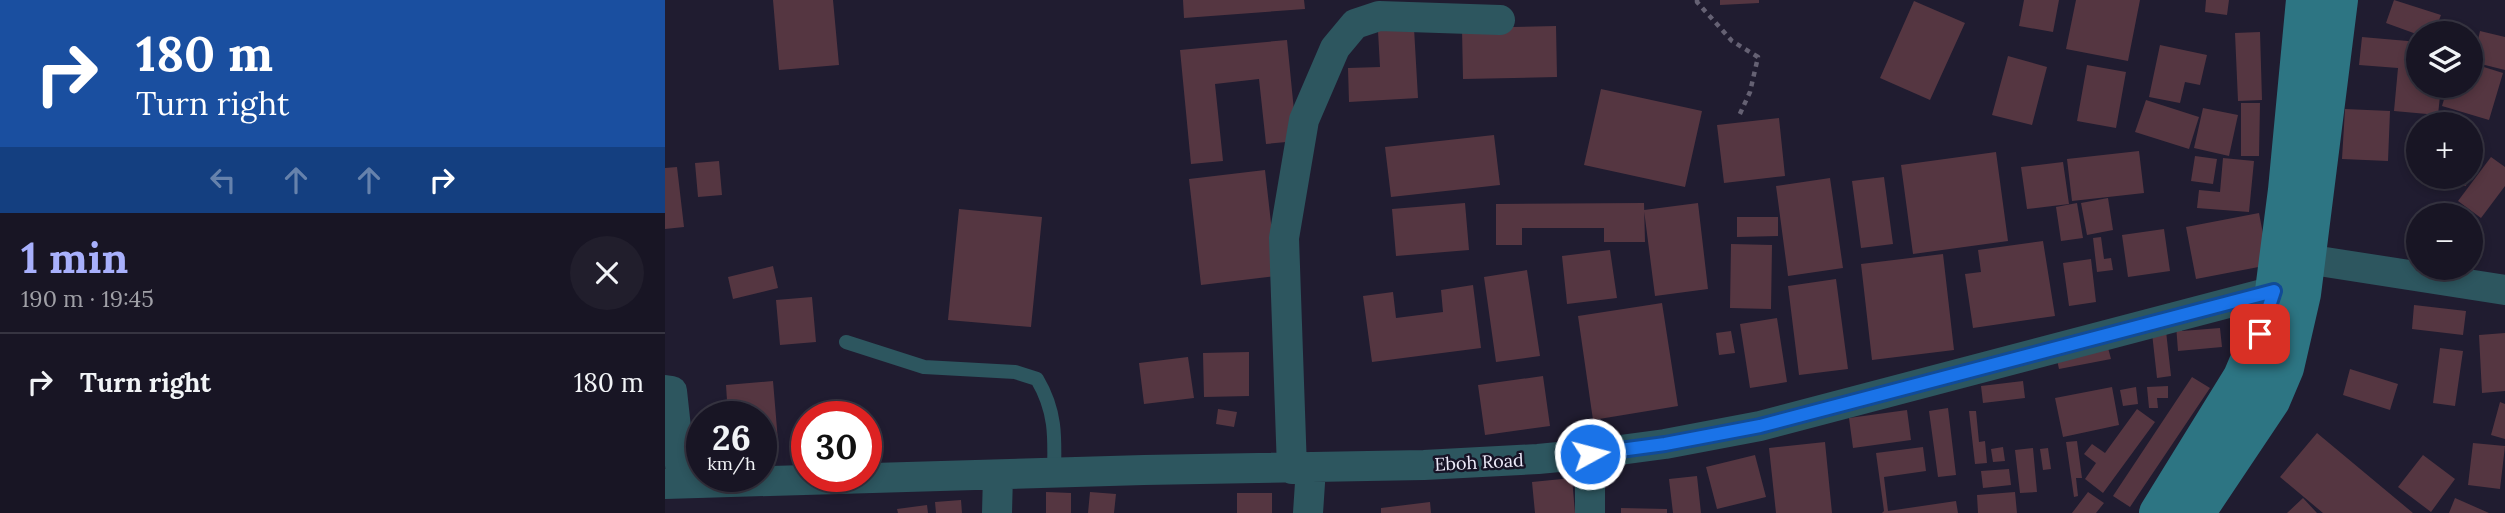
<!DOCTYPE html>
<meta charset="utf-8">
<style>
:root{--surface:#181524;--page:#211e2c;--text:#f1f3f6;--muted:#9f9fa6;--line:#363441;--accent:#a8b0fc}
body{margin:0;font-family:Lora,serif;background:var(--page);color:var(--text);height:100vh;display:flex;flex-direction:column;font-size:26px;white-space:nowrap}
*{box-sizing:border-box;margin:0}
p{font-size:23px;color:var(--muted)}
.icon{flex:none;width:38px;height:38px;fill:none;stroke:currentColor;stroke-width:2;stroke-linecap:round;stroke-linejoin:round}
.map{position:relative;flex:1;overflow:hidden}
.details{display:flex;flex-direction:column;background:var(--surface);width:665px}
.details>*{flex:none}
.guide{background:#1a4fa0;color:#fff;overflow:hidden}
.fabs{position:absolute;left:1741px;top:21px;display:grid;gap:14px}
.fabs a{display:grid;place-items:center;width:77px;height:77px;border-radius:50%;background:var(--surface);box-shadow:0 4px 10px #0003,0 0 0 2px var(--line);font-size:35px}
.speed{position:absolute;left:21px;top:401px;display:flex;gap:14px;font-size:35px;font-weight:700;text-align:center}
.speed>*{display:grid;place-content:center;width:91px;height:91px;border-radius:50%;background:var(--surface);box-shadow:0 4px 10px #0003,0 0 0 2px var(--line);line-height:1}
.speed small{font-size:18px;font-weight:400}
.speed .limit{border:10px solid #d22;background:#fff;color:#111}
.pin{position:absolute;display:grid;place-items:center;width:60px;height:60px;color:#fff;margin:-30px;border-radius:14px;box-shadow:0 4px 10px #0006}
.me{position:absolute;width:77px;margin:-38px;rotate:83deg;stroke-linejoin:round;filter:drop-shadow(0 0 5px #0008)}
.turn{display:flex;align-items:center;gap:24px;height:147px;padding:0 21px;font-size:32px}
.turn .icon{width:91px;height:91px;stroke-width:2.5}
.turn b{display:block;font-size:49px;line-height:60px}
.lanes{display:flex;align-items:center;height:66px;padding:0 21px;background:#0003;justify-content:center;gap:35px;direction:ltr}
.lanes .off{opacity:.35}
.round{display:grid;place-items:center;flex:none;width:74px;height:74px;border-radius:37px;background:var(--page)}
.summary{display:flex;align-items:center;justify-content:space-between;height:119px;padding:0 21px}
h1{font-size:42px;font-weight:800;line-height:52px;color:var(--accent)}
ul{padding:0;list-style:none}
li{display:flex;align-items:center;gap:21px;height:98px;padding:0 21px;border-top:2px solid var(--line)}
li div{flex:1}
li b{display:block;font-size:26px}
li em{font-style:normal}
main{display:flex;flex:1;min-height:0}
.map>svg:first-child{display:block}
</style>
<main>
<section class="details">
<div class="guide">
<div class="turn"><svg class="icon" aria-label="right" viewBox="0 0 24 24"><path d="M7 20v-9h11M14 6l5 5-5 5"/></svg><div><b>180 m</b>Turn right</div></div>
<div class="lanes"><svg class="icon off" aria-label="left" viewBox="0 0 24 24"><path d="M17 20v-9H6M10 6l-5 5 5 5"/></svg><svg class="icon off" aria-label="ahead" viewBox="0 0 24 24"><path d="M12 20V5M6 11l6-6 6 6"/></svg><svg class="icon off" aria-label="ahead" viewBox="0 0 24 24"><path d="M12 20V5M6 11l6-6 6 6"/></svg><svg class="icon" aria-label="right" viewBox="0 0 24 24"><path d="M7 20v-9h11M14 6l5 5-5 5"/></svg></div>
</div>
<div class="summary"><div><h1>1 min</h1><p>190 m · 19:45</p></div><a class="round"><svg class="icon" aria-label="close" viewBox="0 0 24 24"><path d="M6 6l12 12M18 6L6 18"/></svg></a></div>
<ul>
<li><svg class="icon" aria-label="right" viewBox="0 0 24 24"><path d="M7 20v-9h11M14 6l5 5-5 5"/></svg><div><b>Turn right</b></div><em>180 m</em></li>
</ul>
</section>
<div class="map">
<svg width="1840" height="513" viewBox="0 0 1840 513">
<rect width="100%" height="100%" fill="#201c30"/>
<!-- building -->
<path fill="#553641" d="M108,0h60l6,65 -60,5z
M518,0h121l1,9 -121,9z
M1055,0h39v3l-39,2z
M1359,0h35l-6,32 -34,-6z
M1411,0h64l-12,61 -62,-12z
M1541,0h23l-2,15 -22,-3z
M1729,0l47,15 -7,18 -15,2 -33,-12z
M1249,1l51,22 -35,77 -50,-22z
M891,26l1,51 -94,2 -1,-51z
M749,28l4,70 -69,4 -1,-34 32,-1 -2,-36z
M1815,31l25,6v33l-32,-8z
M1595,32l2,68 -24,1 -3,-68z
M1697,37l57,5v44h22l-3,29 -44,-4 4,-43 -39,-3z
M622,40l10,101 -31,3 -7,-65 -44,5 8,77 -32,3 -11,-114z
M1495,45l47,10 -7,30 -15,-3 -5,21 -31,-6z
M1343,56l39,11 -15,58 -40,-10z
M1806,63l32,10 -14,47 -47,-14 6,-20h23z
M1422,65l39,7 -10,56 -39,-7z
M936,89l101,22 -17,76 -101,-22z
M1481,100l53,17 -10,32 -54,-17z
M1576,103h19l-1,53h-18z
M1538,108l35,7 -9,41 -35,-8z
M1680,109l45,2 -2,50 -46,-2z
M1114,118l6,58 -61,7 -7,-58z
M829,135l6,50 -109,12 -6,-50z
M1474,151l5,42 -72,8 -5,-42z
M1331,152l12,89 -95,13 -12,-89z
M1530,156l22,3 -4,25 -22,-3z
M1826,157l14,10v19l-24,32 -23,-17z
M1558,158l31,3 -5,51 -52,-4 2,-18 21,2z
M54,161l3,34 -24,2 -3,-34z
M1398,162l6,42 -42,5 -6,-42z
M12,167l7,60 -19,2v-61z
M600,170l12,106 -76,9 -12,-106z
M1219,177l9,67 -32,4 -9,-67z
M1760,177h43l-2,9 -41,-5z
M1165,178l13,90 -55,8 -12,-90z
M1443,198l5,32 -26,5 -6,-32z
M800,203l4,47 -73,6 -4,-47z
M979,203l1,39h-41v-14h-82v17h-26v-41z
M1033,203l10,86 -53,7 -11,-86z
M1412,203l6,35 -22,3 -5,-34z
M294,209l83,8 -11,110 -83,-7z
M1594,213l10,52 -73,14 -10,-52z
M1072,217h41v19l-41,1z
M1499,229l6,42 -42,6 -6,-42z
M1436,237l3,22 7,-1 2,12 -16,2 -4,-34z
M1378,241l12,75 -82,12 -8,-54 16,-2 -3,-22z
M1066,244l41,1 -1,64 -41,-1z
M945,250l7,48 -50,6 -5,-48z
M1278,254l11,96 -82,10 -11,-96z
M1426,259l5,43 -27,4 -6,-43z
M108,266l5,22 -45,11 -5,-22z
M862,270l13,86 -44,6 -12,-85z
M1171,279l12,90 -49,6 -11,-89z
M808,285l8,63 -109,14 -9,-66 30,-4 3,26 47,-6 -2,-22z
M147,297l4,45 -36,3 -4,-45z
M997,303l16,103 -85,14 -15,-104z
M1749,305l52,6 -3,24 -51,-6z
M1112,318l10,64 -37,6 -10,-64z
M1517,324v7l38,-3 2,19 -44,4 -2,-26z
M1066,331l4,22 -16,2 -3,-22z
M1501,331l5,45 -14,2 -5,-45z
M1840,333v58l-23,2 -3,-58z
M1442,344l4,15 -52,10 -3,-14z
M1775,348l23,3 -8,55 -22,-3z
M584,352v44l-45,1 -1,-44z
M523,357l6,41 -50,6 -5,-41z
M1685,369l48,15 -8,26 -47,-15z
M878,376l7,50 -65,9 -7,-50z
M1527,377l18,11 -80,119 -17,-11z
M108,381l5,60h-10l-2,-25h-38l-2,-31z
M1358,381l2,17 -42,5 -2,-17z
M1503,386v12h-11l1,10h-9l-2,-21z
M1447,387l7,38 -56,12 -8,-39z
M1471,387l2,17 -15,2 -3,-16z
M1835,402l5,2v35l-14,-4z
M1283,408l8,67 -18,2 -9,-66z
M553,409l19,3 -3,15 -18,-3z
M1472,409l18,13 -52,71 -18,-14 11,-16 -12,-9 8,-10 13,9z
M1242,410l4,30 -58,8 -4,-30z
M1304,411h7l3,31 6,-1 2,22 -12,1z
M1652,433l96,80h-90l-43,-36z
M1412,441l5,37h-6l2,18 -4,1 -8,-55z
M1160,442l7,71h-56l-7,-65z
M1808,443l32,3 -5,43 -32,-4z
M1258,447l3,24 -42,6 4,34 68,-10 2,12h-76l2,-2 -8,-58z
M1338,447l2,14 -12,1 -2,-13z
M1368,448l4,44 -17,1 -5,-43z
M1383,448l3,21 -8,1 -3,-21z
M1090,455l11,42 -49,12 -11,-42z
M1758,455l32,24 -24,33 -33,-25z
M1344,469l2,16 -28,3 -2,-17z
M1032,476l4,37h-28l-4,-34z
M907,478l3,35h-40l-3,-31z
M381,492l25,1v20h-25z
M425,492l26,2 -2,19h-26z
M1350,492l2,21h-39l-1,-18z
M1423,492l16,11 -8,10h-24z
M572,493h35v20h-35z
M1638,498l14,15h-30z
M1790,498l34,15h-40z
M296,500l1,13h-26l-1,-11z
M765,502l1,11h-50v-5z
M262,505l1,8h-30l-1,-4z
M956,508l46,1v4h-46z"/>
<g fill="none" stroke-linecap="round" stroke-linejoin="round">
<!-- path -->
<path stroke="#656173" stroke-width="4.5" stroke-dasharray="5 5" stroke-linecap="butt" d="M1032,0v2l35,39 26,16 -8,35 -12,26"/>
<!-- lane -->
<path stroke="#2d565f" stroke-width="14" d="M181,342l78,25 91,5 22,7c19,32 18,58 17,94"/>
<!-- street -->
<path stroke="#2d565f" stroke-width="30" d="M1641,259l199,31
M0,390l7,1 10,92
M627,469l-8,-231 20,-118 31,-72 20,-24 24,-8 121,4
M0,484l479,-14 280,-5 114,-6 52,-5 75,-10 95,-18 514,-135
M332,513l1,-38
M643,513l3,-45
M925,513v-59"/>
<!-- secondary -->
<path stroke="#2d7583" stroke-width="38" d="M1493,513l84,-136 25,-59 7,-27 13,-101 18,-190
M1531,513l75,-112 14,-33 17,-74 37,-294"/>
</g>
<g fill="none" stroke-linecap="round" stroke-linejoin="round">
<!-- route casing -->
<g stroke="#114b97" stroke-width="18">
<path id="route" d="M925,454l75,-10 95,-18 514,-135 -14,43"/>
</g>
<!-- route -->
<use href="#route" stroke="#1a73e8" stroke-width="12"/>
</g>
<g text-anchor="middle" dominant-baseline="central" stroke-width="5" stroke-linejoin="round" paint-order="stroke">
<!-- street labels -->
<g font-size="18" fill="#edeaf9" stroke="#171326">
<text transform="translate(814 462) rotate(-3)">Eboh Road</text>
</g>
</g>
</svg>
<div class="fabs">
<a><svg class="icon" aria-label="layers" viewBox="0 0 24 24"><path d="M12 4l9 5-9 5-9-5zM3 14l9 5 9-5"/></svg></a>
<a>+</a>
<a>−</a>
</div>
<div class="speed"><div>26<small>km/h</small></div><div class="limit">30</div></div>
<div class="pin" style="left:1595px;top:334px;background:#d93025"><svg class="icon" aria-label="arrive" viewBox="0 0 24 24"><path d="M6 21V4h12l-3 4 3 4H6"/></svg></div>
<svg class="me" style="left:925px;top:454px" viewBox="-20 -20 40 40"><circle r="17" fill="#1a73e8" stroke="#fff" stroke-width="3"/><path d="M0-11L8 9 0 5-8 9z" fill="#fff"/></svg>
</div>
</main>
